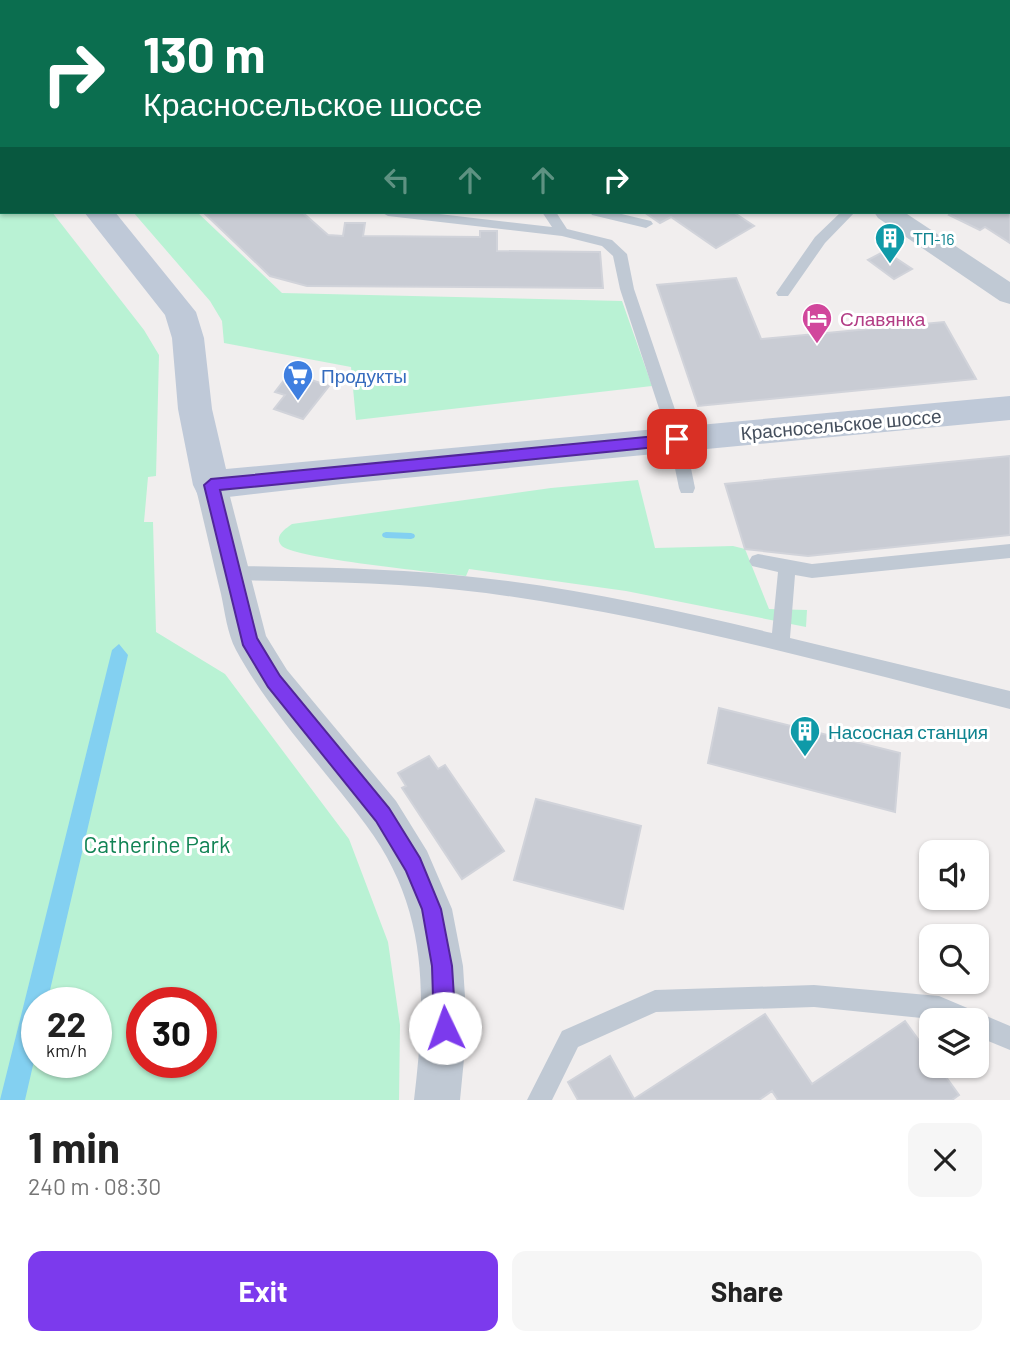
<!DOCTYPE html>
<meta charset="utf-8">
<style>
:root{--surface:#fff;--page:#f6f6f6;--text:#222;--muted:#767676;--accent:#7c3aed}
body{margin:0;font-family:Barlow,sans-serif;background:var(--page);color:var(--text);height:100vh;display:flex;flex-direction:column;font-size:26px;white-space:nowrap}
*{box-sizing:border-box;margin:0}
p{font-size:23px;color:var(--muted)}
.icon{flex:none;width:38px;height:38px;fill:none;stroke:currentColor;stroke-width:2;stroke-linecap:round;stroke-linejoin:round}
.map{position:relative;height:1100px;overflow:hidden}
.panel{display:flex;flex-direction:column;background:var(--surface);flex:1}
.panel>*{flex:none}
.hud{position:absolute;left:0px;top:0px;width:1012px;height:214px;box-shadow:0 2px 5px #0004;background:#0b6e4f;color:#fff;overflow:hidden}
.fabs{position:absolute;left:919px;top:840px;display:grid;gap:14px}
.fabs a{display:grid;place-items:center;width:70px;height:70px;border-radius:14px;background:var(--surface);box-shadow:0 2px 5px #0004;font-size:35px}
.speed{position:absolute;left:21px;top:987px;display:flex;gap:14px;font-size:35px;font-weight:700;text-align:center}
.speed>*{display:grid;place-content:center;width:91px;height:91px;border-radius:50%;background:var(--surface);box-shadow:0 2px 5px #0004;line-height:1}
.speed small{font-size:18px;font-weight:400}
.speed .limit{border:10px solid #d22;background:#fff;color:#111}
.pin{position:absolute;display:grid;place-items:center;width:60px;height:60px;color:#fff;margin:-30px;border-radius:14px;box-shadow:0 4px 10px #0006}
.me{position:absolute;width:77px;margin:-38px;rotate:357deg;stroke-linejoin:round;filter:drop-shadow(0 0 5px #0008)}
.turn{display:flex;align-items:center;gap:24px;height:147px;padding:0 28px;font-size:32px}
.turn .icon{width:91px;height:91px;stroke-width:2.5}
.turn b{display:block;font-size:49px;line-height:60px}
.lanes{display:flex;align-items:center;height:66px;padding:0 28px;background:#0003;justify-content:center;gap:35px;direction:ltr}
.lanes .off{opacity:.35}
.round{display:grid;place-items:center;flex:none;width:74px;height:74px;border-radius:14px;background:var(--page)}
.overview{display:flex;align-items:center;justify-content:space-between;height:119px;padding:0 28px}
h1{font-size:42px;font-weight:700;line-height:52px}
.primary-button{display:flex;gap:14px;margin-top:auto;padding:14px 28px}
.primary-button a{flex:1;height:80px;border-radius:14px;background:var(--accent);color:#fff;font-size:28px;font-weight:700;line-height:80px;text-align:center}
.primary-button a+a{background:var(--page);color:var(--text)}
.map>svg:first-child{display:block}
</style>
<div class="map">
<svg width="1010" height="1100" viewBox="0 0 1010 1100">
<rect width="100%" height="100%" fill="#f1eeee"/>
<!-- green -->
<path fill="#b9f2d4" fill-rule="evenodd" d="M0,144l2,68h50l92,118 15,25 -3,121 -8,1 -4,45h9l3,110 69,42 124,165 39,103 12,83 -1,75h-399zM37,1003h59v59h-59zM142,1003h59v59h-59z
M133,212h64l85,81 340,8 30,85 -296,34 -5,-53 -127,-24 -2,-22 -12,-20z
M638,480l17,68 78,-2 12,3 24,60 38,1 -1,17 -180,-36 -157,-22 -3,7c-25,-3 -177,-18 -185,-31 -7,-9 4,-16 11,-21l259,-36z"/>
<!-- water -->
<path fill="#83d0f1" d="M119,644l9,11 -81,348h-10v45l-12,52h-25l112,-450z"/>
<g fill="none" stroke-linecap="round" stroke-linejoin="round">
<!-- stream -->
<path fill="#83d0f1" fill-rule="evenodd" d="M386,532l25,1 3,1 1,2 -1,2 -3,1 -25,-1 -3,-1 -1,-2 1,-2z"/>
</g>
<!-- building -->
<path fill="#c9ccd4" stroke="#d1d3da" stroke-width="2" d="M281,0h68l-74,2z
M1010,205v38l-25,-16 -5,3 -31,-15 3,-3h58z
M203,212h99l26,23 15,1 2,-13h20l-2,13 117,1v-6h17v20l103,1 3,36 -296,-2 -37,-10z
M644,212h89l21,14 -38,22 -45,-31 -11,6z
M885,251l27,18 -18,10 -26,-19z
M736,278l25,61 183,-17 32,57 -278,27 -41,-121z
M300,376l29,10 -26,33 -29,-10 11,-14 -10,-3 10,-13 10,4z
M1010,456v79l-202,21 -63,-7 -20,-65z
M719,708l181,45 -5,59 -187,-49z
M429,756l9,13 7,-4 59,86 -42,28 -60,-91 4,-2 -8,-13z
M536,799l105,27 -18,83 -109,-29z
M765,1014l47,70 93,-63 26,36v9h7l21,29 -7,5h-174l-6,-9 -13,9h-181l-10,-18 42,-26 24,43z"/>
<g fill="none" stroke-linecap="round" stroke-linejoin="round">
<!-- service -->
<path fill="#c0c9d4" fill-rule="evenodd" d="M75,0h11l1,2h-11z
M731,0h11l1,2h-11z
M977,0h17l1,2h-17z
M381,212h41l130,15 -10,-15h14l11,17 45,11 15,14 7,35 51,150 10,49 -2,5h-12l-2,-5 -10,-49 -49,-150 -7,-33 -11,-10 -40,-10 -174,-20z
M590,212h23l38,9 2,3 -7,4 -54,-13z
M841,212h14l-30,31 -37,53h-10l-2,-3 39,-56z
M1010,544v14l-198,20 -17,-3 -5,63 220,53v18c-174,-44 -346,-92 -524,-116 -85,-11 -170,-11 -255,-13l-6,-2 -3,-5 3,-5 6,-2c74,1 149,2 223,9 107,10 213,33 318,58l6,-61 -26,-6 -3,-5 3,-5 6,-2 54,10z
M814,985l125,11 71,30v24l-34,-14v-16h-35l-127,-13 -158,5 -78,35 -26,53h-25l35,-69 93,-41z"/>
<!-- minor -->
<path fill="#c0c9d4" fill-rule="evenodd" d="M419,0h24l-25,2z
M552,0h21l1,2h-21z
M874,212h30l106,70v22l-10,-3 -122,-83z
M211,473l11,3 5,9 39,151 21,34 109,131 31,50 25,58 11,57 4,62 -7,72h-46c12,-101 16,-189 -48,-275 -43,-58 -95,-111 -130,-175 -9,-17 -11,-38 -15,-56 -9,-36 -17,-73 -26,-109l5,-9z"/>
<!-- secondary -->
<path fill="#bfc9d8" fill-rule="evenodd" d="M0,87l2,1v17l-2,-1z
M84,212h31l81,100 8,26 8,71 14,60 784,-73v24l-668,64 -131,15 -13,-4 -5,-10 -15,-76 -6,-71 -7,-23z"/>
</g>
<!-- route -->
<path fill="#7c3aed" stroke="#51269a" stroke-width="2" d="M677,434l7,5 -7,6 -457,45 37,148 23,38 109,132 31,50 21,51 11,57 4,62 -3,7 -8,3 -7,-3 -4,-7 -2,-62 -10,-57 -16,-38 -30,-50 -108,-134 -25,-42 -39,-160 7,-6z"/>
<!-- icons -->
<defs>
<g id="building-pin" transform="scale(1.575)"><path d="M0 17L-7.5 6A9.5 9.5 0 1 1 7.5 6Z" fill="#0f9aa8" stroke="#fff"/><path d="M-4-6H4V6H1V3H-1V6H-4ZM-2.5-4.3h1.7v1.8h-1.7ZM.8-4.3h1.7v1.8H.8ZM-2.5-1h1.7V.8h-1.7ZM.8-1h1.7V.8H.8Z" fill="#fff"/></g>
<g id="hotel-pin" transform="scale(1.575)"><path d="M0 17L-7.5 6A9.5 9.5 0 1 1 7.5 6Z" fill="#d1479c" stroke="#fff"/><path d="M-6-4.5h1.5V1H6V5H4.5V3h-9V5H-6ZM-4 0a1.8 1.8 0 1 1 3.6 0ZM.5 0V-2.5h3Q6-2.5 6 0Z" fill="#fff"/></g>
<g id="supermarket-pin" transform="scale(1.575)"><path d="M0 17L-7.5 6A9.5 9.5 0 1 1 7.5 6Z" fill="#3f7fe0" stroke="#fff"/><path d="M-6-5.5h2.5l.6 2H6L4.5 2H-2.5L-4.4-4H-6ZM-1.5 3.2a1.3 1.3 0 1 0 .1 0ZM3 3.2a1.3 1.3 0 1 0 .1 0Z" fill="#fff"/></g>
</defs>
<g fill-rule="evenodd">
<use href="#building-pin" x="890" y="238"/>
<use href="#hotel-pin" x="817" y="318"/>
<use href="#supermarket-pin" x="298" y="375"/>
<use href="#building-pin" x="805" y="731"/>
</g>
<g text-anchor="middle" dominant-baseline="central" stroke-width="6" stroke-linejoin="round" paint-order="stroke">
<!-- far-culture labels -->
<g font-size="16" fill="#0d838f" stroke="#fff" text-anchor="start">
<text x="913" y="238">ТП-16</text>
</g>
<!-- hotel labels -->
<g font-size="19" fill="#b23c85" stroke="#fff" text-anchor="start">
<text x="840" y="318">Славянка</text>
</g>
<!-- shop labels -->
<g font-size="19" fill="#366cbe" stroke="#fff" text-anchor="start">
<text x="321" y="375">Продукты</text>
</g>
<!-- street labels -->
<g font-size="19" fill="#454f5d" stroke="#fff">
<text transform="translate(841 424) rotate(-5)">Красносельское шоссе</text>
</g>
<!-- culture labels -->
<g font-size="19" fill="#0d838f" stroke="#fff" text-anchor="start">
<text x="828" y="731">Насосная станция</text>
</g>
<!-- near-park labels -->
<g font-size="23" fill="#118354" stroke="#fff">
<text x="157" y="844">Catherine Park</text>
</g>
</g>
</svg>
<div class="fabs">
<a><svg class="icon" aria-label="sound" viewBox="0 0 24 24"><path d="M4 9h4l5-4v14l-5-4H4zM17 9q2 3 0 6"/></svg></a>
<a><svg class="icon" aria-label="search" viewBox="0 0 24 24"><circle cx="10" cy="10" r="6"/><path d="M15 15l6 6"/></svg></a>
<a><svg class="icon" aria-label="layers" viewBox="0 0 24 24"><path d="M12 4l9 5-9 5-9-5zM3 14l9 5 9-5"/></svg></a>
</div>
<div class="speed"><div>22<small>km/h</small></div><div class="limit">30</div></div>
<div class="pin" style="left:677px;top:439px;background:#d93025"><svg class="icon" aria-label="arrive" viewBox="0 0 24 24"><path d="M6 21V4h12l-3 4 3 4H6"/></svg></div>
<svg class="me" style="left:445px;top:1028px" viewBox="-20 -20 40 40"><circle r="19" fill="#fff"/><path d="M0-13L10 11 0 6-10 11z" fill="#7c3aed"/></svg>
<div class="hud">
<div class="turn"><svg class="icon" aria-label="right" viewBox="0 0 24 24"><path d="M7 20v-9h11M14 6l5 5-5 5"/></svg><div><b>130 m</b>Красносельское шоссе</div></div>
<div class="lanes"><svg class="icon off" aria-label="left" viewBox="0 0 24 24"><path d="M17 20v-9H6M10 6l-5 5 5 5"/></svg><svg class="icon off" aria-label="ahead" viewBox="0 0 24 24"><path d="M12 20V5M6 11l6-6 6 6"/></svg><svg class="icon off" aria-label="ahead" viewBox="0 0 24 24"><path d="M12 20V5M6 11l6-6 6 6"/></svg><svg class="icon" aria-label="right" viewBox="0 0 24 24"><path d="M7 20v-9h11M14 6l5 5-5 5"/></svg></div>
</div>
</div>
<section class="panel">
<div class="overview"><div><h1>1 min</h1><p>240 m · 08:30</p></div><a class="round"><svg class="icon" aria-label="close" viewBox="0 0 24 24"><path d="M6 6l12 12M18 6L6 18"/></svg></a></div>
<div class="primary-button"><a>Exit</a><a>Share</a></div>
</section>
